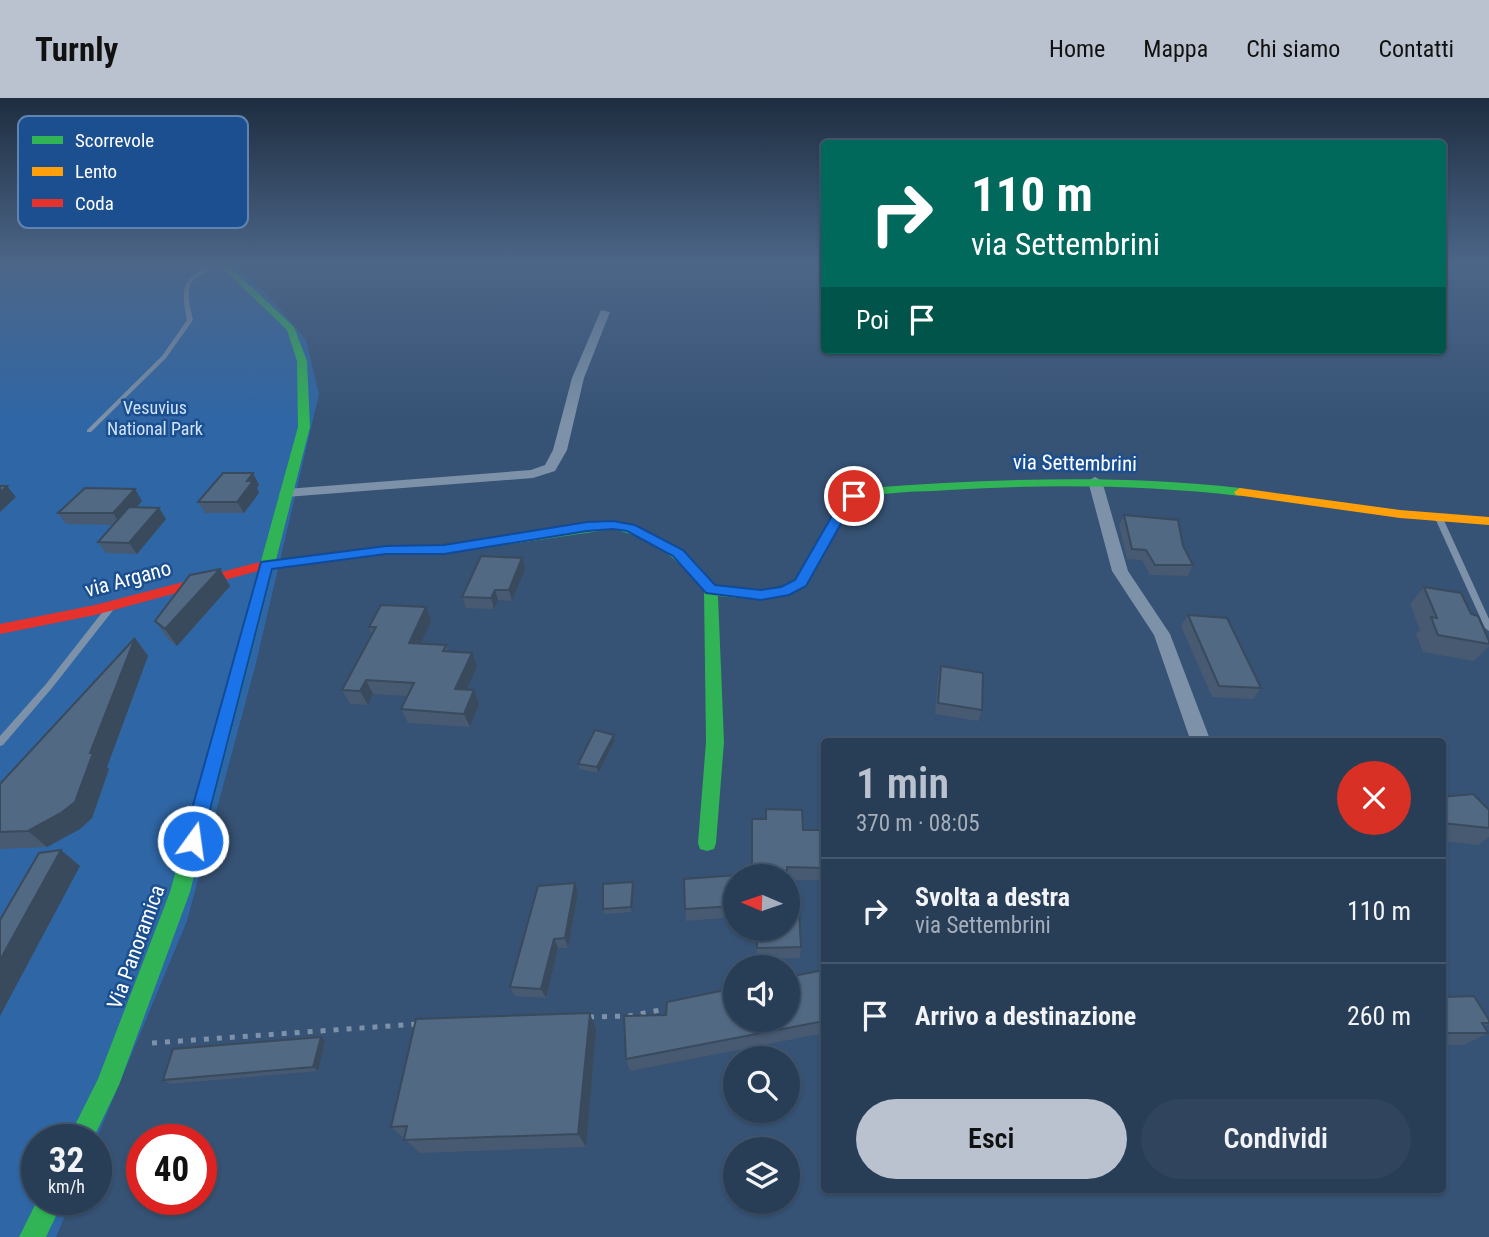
<!DOCTYPE html>
<html lang="it">
<meta charset="utf-8">
<style>
:root{--surface:#283e57;--page:#30455d;--text:#f1f3f6;--muted:#a5aeba;--line:#44576d;--accent:#b9c2ce}
body{margin:0;font-family:"Roboto Condensed",sans-serif;background:var(--page);color:var(--text);height:100vh;display:flex;flex-direction:column;font-size:26px;white-space:nowrap}
*{box-sizing:border-box;margin:0}
p{font-size:23px;color:var(--muted)}
.icon{flex:none;width:38px;height:38px;fill:none;stroke:currentColor;stroke-width:2;stroke-linecap:round;stroke-linejoin:round}
.map{position:relative;flex:1;overflow:hidden}
.details{position:absolute;left:821px;top:640px;width:625px;height:455px;display:flex;flex-direction:column;background:var(--surface);border-radius:7px;box-shadow:0 2px 5px #0004,0 0 0 2px var(--line)}
.details>*{flex:none}
.guide{position:absolute;left:821px;top:42px;width:625px;height:214px;border-radius:7px;box-shadow:0 2px 5px #0004,0 0 0 2px var(--line);background:#00695c;color:#fff;overflow:hidden}
.needle{width:46px;rotate:272deg}
.tools{position:absolute;left:723px;top:766px;display:grid;gap:14px}
.tools a{display:grid;place-items:center;width:77px;height:77px;border-radius:50%;background:var(--surface);box-shadow:0 2px 5px #0004,0 0 0 2px var(--line);font-size:35px}
.speed{position:absolute;left:21px;top:1026px;display:flex;gap:14px;font-size:35px;font-weight:700;text-align:center}
.speed>*{display:grid;place-content:center;width:91px;height:91px;border-radius:50%;background:var(--surface);box-shadow:0 2px 5px #0004,0 0 0 2px var(--line);line-height:1}
.speed small{font-size:18px;font-weight:400}
.speed .limit{border:10px solid #d22;background:#fff;color:#111}
.pin{position:absolute;display:grid;place-items:center;width:60px;height:60px;color:#fff;margin:-30px;border:4px solid #fff;border-radius:50%;box-shadow:0 2px 7px #0007}
.me{position:absolute;width:77px;margin:-38px;rotate:14deg;stroke-linejoin:round;filter:drop-shadow(0 0 5px #0008)}
.turn{display:flex;align-items:center;gap:24px;height:147px;padding:0 35px;font-size:32px}
.turn .icon{width:91px;height:91px;stroke-width:2.5}
.turn b{display:block;font-size:49px;line-height:60px}
.then{display:flex;align-items:center;height:66px;padding:0 35px;background:#0003;gap:14px;font-size:26px}
.round{display:grid;place-items:center;flex:none;width:74px;height:74px;border-radius:37px;background:var(--page)}
.head{display:flex;align-items:center;justify-content:space-between;height:119px;padding:0 35px}
h1{font-size:42px;font-weight:600;line-height:52px;color:var(--accent)}
.primary-button{display:flex;gap:14px;margin-top:auto;padding:14px 35px}
.primary-button a{flex:1;height:80px;border-radius:42px;background:var(--accent);color:#111;font-size:28px;font-weight:600;line-height:80px;text-align:center}
.primary-button a+a{background:var(--page);color:var(--text)}
ul{padding:0;list-style:none}
li{display:flex;align-items:center;gap:21px;height:105px;padding:0 35px;border-top:2px solid var(--line)}
li div{flex:1}
li b{display:block;font-size:26px}
li em{font-style:normal}
header{display:flex;align-items:center;gap:42px;box-sizing:border-box;height:98px;padding:0 35px;background:var(--accent);color:#111}
header strong{font-size:33px}
nav{display:flex;gap:38px;margin-inline-start:auto;font-size:24px}
.map>svg:first-child{display:block}
</style>
<header>
<strong>Turnly</strong>
<nav><a>Home</a><a>Mappa</a><a>Chi siamo</a><a>Contatti</a></nav>
</header>
<div class="map">
<svg width="1489" height="1139" viewBox="0 0 1489 1139">
<rect width="100%" height="100%" fill="#365274"/>
<!-- green -->
<path fill="#2f66a5" d="M0,164h230l37,32 39,46 13,54 -63,269 -69,258 -91,219 -59,-1v60h35l-16,38h-56z"/>
<g fill="none" stroke-linecap="round" stroke-linejoin="round">
<!-- path -->
<path stroke="#7d92a8" stroke-width="5" stroke-dasharray="5 8" stroke-linecap="butt" d="M589,919l40,-1 42,-8
M152,945l265,-19"/>
<!-- lane -->
<path fill="#7d92a8" fill-rule="evenodd" d="M219,164l4,1c-33,18 -40,15 -30,57l-27,38 -75,74h-4v-2l75,-74 25,-36c-8,-37 -2,-44 32,-58z
M1435,416h6l1,2 47,103v12l-4,-3 -51,-112z
M111,506l4,3 -1,2 -62,79 -49,57 -3,1v-10l46,-52 62,-79z"/>
<!-- street -->
<path fill="#7d92a8" fill-rule="evenodd" d="M601,212l9,2 -26,66 -17,72 -12,21 -22,7 -247,19 -7,-4 7,-4 245,-19 14,-5 8,-15 19,-72z
M1095,379l7,4 26,90 42,63 41,108h-20l-37,-107 -42,-64 -24,-90z"/>
<!-- fast -->
<path fill="#30b455" fill-rule="evenodd" d="M216,164h9l69,65 13,34 3,66 -34,133 110,-14h58l169,-25 34,10 26,14 24,19 18,22 46,4 20,-3 15,-7 45,-81 9,-6 19,-5c124,-9 247,-14 371,0l6,4 -6,4c-97,-11 -193,-12 -291,-6 -29,2 -62,1 -91,9l-7,5 -45,82 -17,8 -28,6 -43,-4 6,146 -8,101 -2,6 -7,2 -7,-2 -2,-6 8,-101 -2,-151 -17,-21 -23,-19 -27,-15 -24,-7 -169,25h-58l-113,15 -83,323 -71,193 -26,54h-25l30,-60 72,-187 89,-322 -6,-4 8,-5 37,-134 -1,-66 -10,-31z
M38,1101h26l-18,38h-27z"/>
<!-- slow -->
<path fill="#ff9f0a" fill-rule="evenodd" d="M1240,390l160,22 89,7v8l-89,-7 -164,-23 -2,-3z"/>
<!-- jam -->
<path fill="#e5322d" fill-rule="evenodd" d="M260,464l7,4 -2,3 -170,46 -95,19v-10l95,-19z"/>
</g>
<!-- wall -->
<path fill="#475a72" d="M253,375l6,12 -2,3 2,5 -15,20h-39l-7,-11z
M142,403l-6,6 23,1 7,11 -29,35 -31,-1 -8,-11 15,-17 -47,-1 -8,-11z
M1124,417l59,31 10,19 -5,11 -38,-1 -8,-15 -15,-1 -8,-34z
M220,471l10,17 -53,60 -9,-7 -13,-18z
M525,471l-13,32 -14,-1 -4,9 -28,-1 -4,-11z
M1424,489l47,27 18,27v5l-15,15 -51,-9 -7,-18 4,-4 -10,-26z
M426,509l5,14 -10,22 25,2 2,6 29,16 -11,23h8l5,14 -9,23 -62,-4 -7,-14 6,-13 -34,-2 -5,11 -18,-1 -8,-14 30,-56 -3,-7z
M1188,517l73,73 -8,11 -41,-2 -31,-71z
M135,540l13,18 -41,111 2,2 -17,49 -12,11 -33,18 -47,2v-65z
M941,568l41,44 -4,11 -43,-7 3,-36z
M614,637l1,6 -17,32 -19,-4 -1,-5z
M1442,699l47,13v27l-10,8 -37,-4z
M766,711l36,1 1,20h21v63l-1,-13h-35v-3h-53v40l-49,4 -2,-42 68,-5v-55h13z
M633,784l1,6 -2,24 -28,2 -1,-5z
M575,785l3,10 -10,55h-10l-12,50 -31,-2 -5,-9z
M756,831h32l13,18 -1,11 -43,1z
M824,872v63l-194,38 -4,-12 40,-44z
M1442,894l3,5 44,23v4l-5,3 4,6 -24,12h-22z
M596,932l-10,117 -166,6 -29,-26z
M325,943l-7,30 -148,13 -7,-4z"/>
<!-- shaded-wall -->
<path fill="#394a5c" d="M253,375l6,12 -2,3 2,5 -15,20 -7,-11 10,-21z
M7,388l9,11 -16,15v-20z
M135,391l7,12 -21,24 -8,-12z
M159,410l7,11 -29,35 -8,-11z
M522,460l3,11 -13,32 -3,-11z
M220,471l10,17 -53,60 -12,-17z
M495,492l3,10 -4,9 -3,-11z
M426,509l5,14 -16,36 -6,-14z
M135,540l13,18 -41,111 2,2 -17,49 -12,11 -33,18 -19,-16z
M472,555l5,14 -17,36 -5,-14z
M366,582l7,14 -5,11 -8,-14z
M474,592l5,14 -9,23 -6,-13z
M614,637l1,6 -17,32 -1,-6z
M61,752l19,16 -80,150v-56z
M633,784l1,6 -2,24 -1,-5z
M575,785l3,10 -10,55 -3,-10z
M554,841l4,9 -12,50 -5,-9z
M590,915l6,17 -10,117 -8,-13z
M321,939l4,4 -7,30 -5,-4z"/>
<!-- building -->
<path fill="#526984" stroke="#394a5c" stroke-width="2" d="M223,375h30l-6,8h6l-16,21h-39z
M0,388h7l-7,6z
M85,390l50,1 -22,24h-55z
M129,409l30,1 -30,35 -31,-1z
M1124,417l54,5 5,26 10,19h-38l-9,-15 -14,-1z
M481,458l41,2 -13,32h-14l-4,8 -29,-1z
M220,471l-55,60 -10,-8 35,-46z
M1424,489l37,6 10,21 7,2 11,25v3l-51,-9 -7,-18 6,1z
M381,507l45,2 -17,36 37,2 -3,6 29,2 -17,36 19,1 -10,24 -63,-5 13,-26 -48,-3 -6,11 -18,-1 34,-63h-7z
M1188,517l39,3 34,70 -42,-2z
M135,540l-45,115h3l-18,49 -14,11 -33,18 -28,1v-48z
M941,568l42,7 -1,37 -44,-7z
M595,632l19,5 -17,32 -19,-3z
M1473,696l16,16v18l-47,-5v-26z
M766,711l36,1 1,20h21v38l-37,-1v10h-52v29l-50,3 -1,-30 68,-5v-55h14z
M61,752l-61,110v-40l39,-67z
M633,784l-2,25 -28,2v-25z
M575,785l-10,55 -11,1 -13,50 -31,-2 28,-101z
M799,812l2,37 -44,1v-19h31v-18z
M824,872v51l-198,38 -2,-43 42,-1 1,-13 68,-14v32h53v-43z
M1442,894l3,5 29,-1 15,24v3h-7l6,10h-46z
M590,915l-12,121 -174,6 3,-14 -16,1 25,-108z
M321,939l-8,30 -150,13 10,-31z"/>
<!-- sky -->
<linearGradient id="sky" x2="0" y2="1"><stop stop-color="#1e2d40"/><stop offset="0.51" stop-color="#4c6688"/><stop offset="1" stop-color="#4c6688" stop-opacity="0"/></linearGradient>
<rect width="1489" height="323" fill="url(#sky)"/>
<!-- route -->
<path fill="#1a73e8" stroke="#114b97" stroke-width="2" d="M854,394l7,4 -9,8 -46,82 -17,9 -28,5 -55,-7 -33,-37 -46,-25 -14,-2 -26,2 -143,23h-58l-114,15 -70,272 -2,6 -7,3 -7,-3 -3,-6 78,-279 125,-16 58,-1 143,-23 26,-1 22,4 48,25 32,35 46,5 20,-3 14,-7 45,-78z"/>
<g text-anchor="middle" dominant-baseline="central" stroke-width="5" stroke-linejoin="round" paint-order="stroke">
<!-- far-park labels -->
<g font-size="18" fill="#cfe3fa" stroke="#1b4f8f">
<text x="155" y="309">Vesuvius<tspan x="155" dy="21">National Park</tspan></text>
</g>
<!-- street labels -->
<g font-size="21" fill="#fff" stroke="#1b4f8f">
<text transform="translate(1075 365) rotate(1)">via Settembrini</text>
<text transform="translate(128 481) rotate(-15)">via Argano</text>
<text transform="translate(136 849) rotate(-70)">Via Panoramica</text>
</g>
</g>
<!-- legend -->
<rect x="18" y="18" width="230" height="112" rx="10" fill="#1b4f8f" stroke="#5f84b1" stroke-width="2"/>
<rect x="32" y="38" width="31" height="8" fill="#30b455"/>
<rect x="32" y="69" width="31" height="9" fill="#ff9f0a"/>
<rect x="32" y="101" width="31" height="8" fill="#e5322d"/>
<g font-size="19" fill="#fff">
<text x="75" y="49">Scorrevole</text>
<text x="75" y="80">Lento</text>
<text x="75" y="112">Coda</text>
</g>
</svg>
<div class="tools">
<a><svg class="needle" viewBox="-14 -14 28 28"><path d="M0-13l5 13h-10z" fill="#e53935"/><path d="M0 13l5-13h-10z" fill="#a5aeba"/></svg></a>
<a><svg class="icon" aria-label="sound" viewBox="0 0 24 24"><path d="M4 9h4l5-4v14l-5-4H4zM17 9q2 3 0 6"/></svg></a>
<a><svg class="icon" aria-label="search" viewBox="0 0 24 24"><circle cx="10" cy="10" r="6"/><path d="M15 15l6 6"/></svg></a>
<a><svg class="icon" aria-label="layers" viewBox="0 0 24 24"><path d="M12 4l9 5-9 5-9-5zM3 14l9 5 9-5"/></svg></a>
</div>
<div class="speed"><div>32<small>km/h</small></div><div class="limit">40</div></div>
<div class="pin" style="left:854px;top:398px;background:#d93025"><svg class="icon" aria-label="arrive" viewBox="0 0 24 24"><path d="M6 21V4h12l-3 4 3 4H6"/></svg></div>
<svg class="me" style="left:193px;top:743px" viewBox="-20 -20 40 40"><circle r="17" fill="#1a73e8" stroke="#fff" stroke-width="3"/><path d="M0-11L8 9 0 5-8 9z" fill="#fff"/></svg>
<div class="guide">
<div class="turn"><svg class="icon" aria-label="right" viewBox="0 0 24 24"><path d="M7 20v-9h11M14 6l5 5-5 5"/></svg><div><b>110 m</b>via Settembrini</div></div>
<div class="then">Poi<svg class="icon" aria-label="arrive" viewBox="0 0 24 24"><path d="M6 21V4h12l-3 4 3 4H6"/></svg></div>
</div>
<section class="details">
<div class="head"><div><h1>1 min</h1><p>370 m · 08:05</p></div><a class="round" style="background:#d93025;color:#fff"><svg class="icon" aria-label="close" viewBox="0 0 24 24"><path d="M6 6l12 12M18 6L6 18"/></svg></a></div>
<ul>
<li><svg class="icon" aria-label="right" viewBox="0 0 24 24"><path d="M7 20v-9h11M14 6l5 5-5 5"/></svg><div><b>Svolta a destra</b><p>via Settembrini</p></div><em>110 m</em></li>
<li><svg class="icon" aria-label="arrive" viewBox="0 0 24 24"><path d="M6 21V4h12l-3 4 3 4H6"/></svg><div><b>Arrivo a destinazione</b></div><em>260 m</em></li>
</ul>
<div class="primary-button"><a>Esci</a><a>Condividi</a></div>
</section>
</div>
